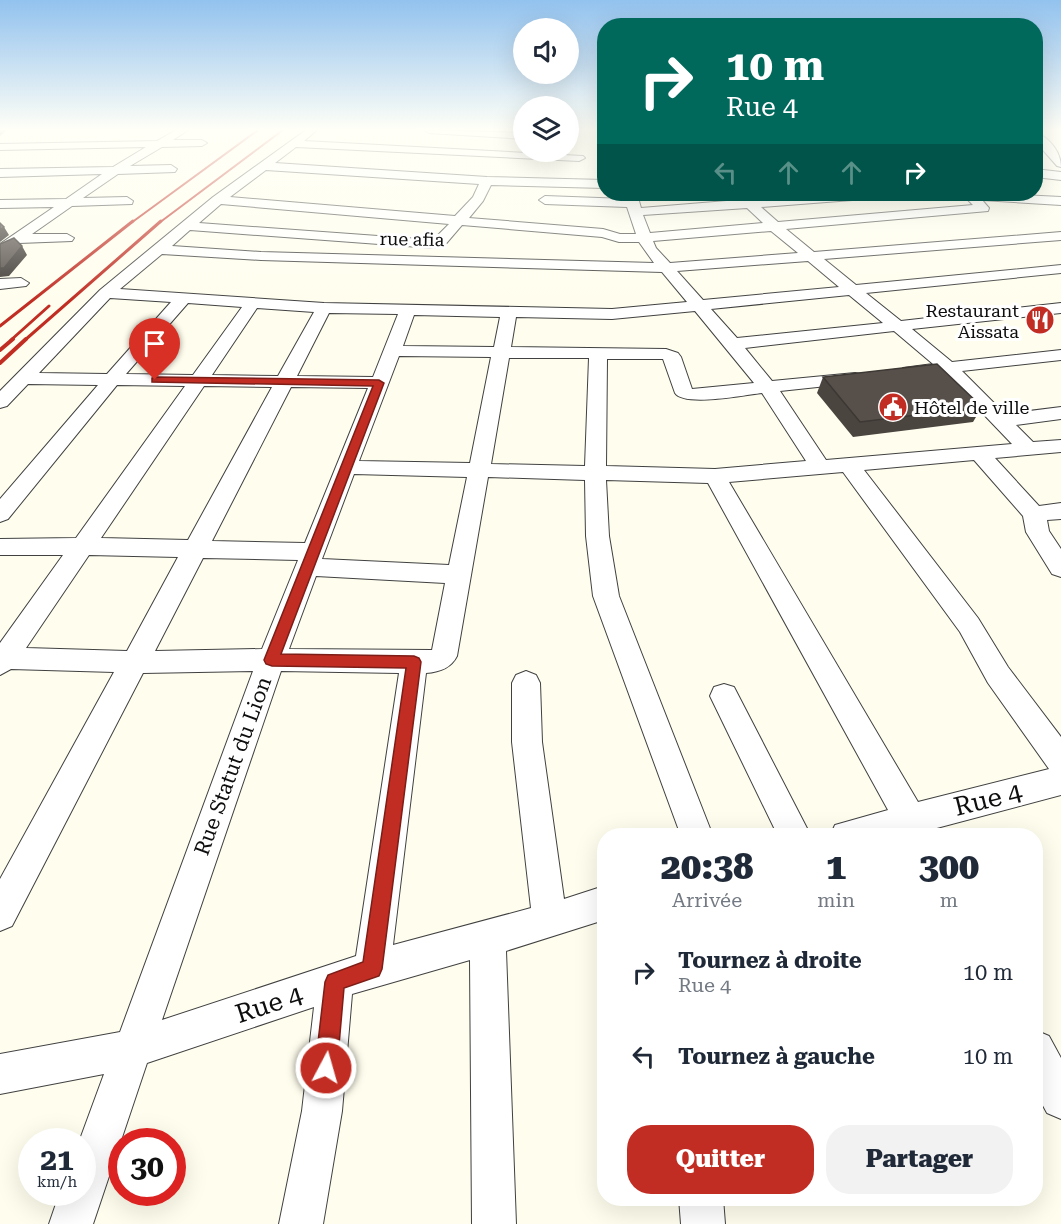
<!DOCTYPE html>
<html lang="fr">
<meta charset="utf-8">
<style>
:root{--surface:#fff;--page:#f2f2f3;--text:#1f2937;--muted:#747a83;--accent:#c12d23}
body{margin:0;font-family:"Roboto Serif",serif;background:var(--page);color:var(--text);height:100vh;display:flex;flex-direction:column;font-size:22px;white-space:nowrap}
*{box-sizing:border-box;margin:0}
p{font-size:20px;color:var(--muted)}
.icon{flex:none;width:33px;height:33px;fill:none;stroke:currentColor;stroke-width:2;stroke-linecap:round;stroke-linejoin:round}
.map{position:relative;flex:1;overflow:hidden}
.panel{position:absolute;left:597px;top:828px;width:446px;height:378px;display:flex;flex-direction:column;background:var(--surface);border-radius:24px;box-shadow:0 6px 24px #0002}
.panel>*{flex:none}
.banner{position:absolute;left:597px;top:18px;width:446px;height:183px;border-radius:24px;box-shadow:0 6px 24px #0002;background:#00695c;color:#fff;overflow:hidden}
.controls{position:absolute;left:513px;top:18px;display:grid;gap:12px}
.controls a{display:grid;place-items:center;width:66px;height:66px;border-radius:50%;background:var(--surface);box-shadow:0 6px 24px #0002;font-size:30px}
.speed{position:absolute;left:18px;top:1128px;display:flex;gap:12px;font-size:30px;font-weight:700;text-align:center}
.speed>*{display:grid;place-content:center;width:78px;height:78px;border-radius:50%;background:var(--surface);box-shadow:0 6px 24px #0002;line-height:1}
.speed small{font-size:15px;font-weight:400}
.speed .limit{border:9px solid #d22;background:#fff;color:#111}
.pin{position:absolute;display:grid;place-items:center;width:51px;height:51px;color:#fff;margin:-62px -26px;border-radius:50% 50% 50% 0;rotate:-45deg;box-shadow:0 0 6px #0007}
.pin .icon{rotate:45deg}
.me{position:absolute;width:66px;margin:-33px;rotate:6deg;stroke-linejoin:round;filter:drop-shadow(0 0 4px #0008)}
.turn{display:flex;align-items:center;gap:21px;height:126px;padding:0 30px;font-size:27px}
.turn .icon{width:78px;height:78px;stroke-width:2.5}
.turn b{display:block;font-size:42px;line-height:51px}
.lanes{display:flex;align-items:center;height:57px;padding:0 30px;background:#0003;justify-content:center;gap:30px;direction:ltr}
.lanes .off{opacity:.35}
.eta{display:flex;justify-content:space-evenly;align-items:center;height:102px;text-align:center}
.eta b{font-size:36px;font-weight:800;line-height:42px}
.button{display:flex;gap:12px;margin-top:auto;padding:12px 30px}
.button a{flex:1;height:69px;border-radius:24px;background:var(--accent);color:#fff;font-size:24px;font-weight:800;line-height:69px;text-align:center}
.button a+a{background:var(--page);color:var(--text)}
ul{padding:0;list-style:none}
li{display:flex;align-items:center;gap:18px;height:84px;padding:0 30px}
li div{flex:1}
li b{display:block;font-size:22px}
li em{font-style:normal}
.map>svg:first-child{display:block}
</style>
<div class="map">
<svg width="1061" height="1224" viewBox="0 0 1061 1224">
<rect width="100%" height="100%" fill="#fffeee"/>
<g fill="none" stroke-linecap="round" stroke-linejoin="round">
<!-- street casing -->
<g stroke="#414141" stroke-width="2">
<path id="street" d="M176,130h12l-15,10h29l5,3 -5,3 -40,1 -32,19 41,-1 6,4 -2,3 -57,2 -35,24 44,-1 6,4 -1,3 -60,2 -40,28h35l7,4 -2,3 -53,2 -19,11v-10l54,-37 -54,1v-8l66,-1 36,-25 -102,3v-8l113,-2 33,-20 -146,3v-6l157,-3z
M306,130h11l-13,11 279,15 2,2 -6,3 -283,-14 -21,16 212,14 117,3v8l-113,-3 -8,16 -14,17 134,11 17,5h16l-9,-27 -82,-3 -6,-4 6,-4 81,3 -1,-5h12l4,14 98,-8 -5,-6h13l6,5 80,-5h51l-6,4 -117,9 17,15 195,-17 -6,-6 -18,-2 -2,-3h57l57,3v8l-79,-5 7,8 -1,3 -202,18 28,23 247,-20v8l-237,19 32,26 205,-20v8l-195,20 35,28 160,-18v10l-149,16 40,33 109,-12v10l-99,11 43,43 56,-7v12l-45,6 17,17 28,-2v12l-66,6 44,48 22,-3v16l-14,1 2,11 12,18v28l-9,-3 -26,-42 -3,-16 -49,-56 -110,10 114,148 30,49 53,70v58l-128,34 3,7h-106l5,-11 53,-15 -180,-327 -102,-3 3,56 10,60 94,240h-32l-88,-240 -7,-60 -1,-56 -97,-3 -31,179c-6,12 -17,16 -31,17l-33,272 138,-37 -19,-166v-59l4,-8 10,-4 10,4 4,8 2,59 22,157 40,-13v34l-98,31 10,273h-44l-2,-264 -118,34 -10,117 -19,113h-44l23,-113 12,-104 -167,56 -54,161h-44l11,-32h22v-50h-3l25,-68 -104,20v-40l120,-22 133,-361 -110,2 -131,253 -12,5v-52l114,-207 -103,-3 -11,6v-32l63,-88h-63v-16l76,-1 109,-152 -68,-1 -109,134 -8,3v-23l98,-114 -70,-1 -21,22 -7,2v-17l100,-101 113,-93zM266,170l213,14 -6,13 -18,19 -225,-19zM221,204l228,20 -16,16 -234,-17zM747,208l16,15 -113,10 -7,-18zM462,225l140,12 17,5h20l15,21 -393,-11 -89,-6 18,-16 243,18 11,-2zM771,231l27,22 -128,10 -14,-15 -3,-7zM162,254l99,6 401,12 25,30 -75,7 -288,-6 -204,-14zM808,261l31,26 -136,13 -26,-29zM849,295l34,28 -146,15 -26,-29zM110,298l61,4 -64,72 -68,-1zM188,303l54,4 -49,68 -67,-1zM257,308l57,4 -36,64 -66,-1zM695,311l59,72 -62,6 -11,-32 -3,-4 -12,-4 -155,-2 5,-30 96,2zM329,313l69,1 -25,63 -76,-1zM414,315l86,2 -6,30 -91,-1zM894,331l39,33 -30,4 -3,4 3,4 6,1 35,-4 68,71 -186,16 -46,-69 75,-8 6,-1 3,-4 -3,-4 -6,-1 -83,8 -27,-33zM399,356l92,1 -21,106 -111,-2zM509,358h80l-4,108 -94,-2zM607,359h56l12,34c9,14 70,2 87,0l44,68 -91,8 -109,-3zM204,386l68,1 -84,153 -87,-2zM291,387l77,1 -63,155 -93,-2zM843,472l117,160 28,51 61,86 -131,33 -189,-320zM354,474l113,3 -18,88 -127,-6zM89,555l89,2 -51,94 -101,-3zM203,558l95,2 -36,89 -107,2zM316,576l129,7 -13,67 -143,-1zM281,671l118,2 -43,283 -194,64z
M424,130l100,3v6l-95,-6z
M568,130h7l-7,3z
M597,130h7v9l-4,-1z
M1035,132c15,6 26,20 26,35l-4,-1 -22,-25z
M1035,169l26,3v8l-26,-3z
M21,278l8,5 -3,3 -26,3v-10z
M724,684l10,3 77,149h-33l-68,-140 4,-9z
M1035,1030l14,6 12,22v61l-14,-6 -12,-22z
M679,1198h44l2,26h-44z"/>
</g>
<!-- street -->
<use href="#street" fill="#fff" fill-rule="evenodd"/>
<!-- rail-far2 -->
<path stroke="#c12d23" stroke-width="2" d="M131,223l127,-93
M159,223l124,-93"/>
<!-- rail-far1 -->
<path stroke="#c12d23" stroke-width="3" d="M0,326l133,-105
M11,340l38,-34
M25,340l136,-119"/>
<!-- rail -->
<path stroke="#c12d23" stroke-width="4" d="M0,350l13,-11
M0,363l26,-24"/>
</g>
<!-- wall -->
<path fill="#4b4540" d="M823,377l159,30 -9,15 -120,15 -36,-44z"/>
<!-- shaded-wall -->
<path fill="#3d3834" d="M0,130h7l-7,6z
M4,227l5,8 -9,7v-12z
M22,246l5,9 -18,21 -9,1v-9z"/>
<!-- building -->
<path fill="#57504a" stroke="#3d3834" stroke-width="1.5" d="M0,223l4,4 -4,3z
M14,238l8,8 -18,22h-4v-24z
M937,364l45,43 -122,15 -37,-45z"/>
<!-- sky -->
<linearGradient id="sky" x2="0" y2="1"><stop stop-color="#92c2ee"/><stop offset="0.43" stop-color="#fffff7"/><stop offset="1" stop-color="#fffff7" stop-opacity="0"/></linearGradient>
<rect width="1061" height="301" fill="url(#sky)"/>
<!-- route -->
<path fill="#c12d23" stroke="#7d1d17" stroke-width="1.5" d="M155,377l224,3 5,3 -103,271 133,2 5,2 2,4 -39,307 -3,7 -35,12 -7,80 -3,8 -8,3 -7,-3 -4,-8 10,-86 3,-7 35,-13 43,-294 -134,-2 -6,-2 -2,-4 109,-274 -221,-4v-4z"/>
<!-- icons -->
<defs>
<g id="restaurant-disc" transform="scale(1.5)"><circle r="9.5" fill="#c12d23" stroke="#fff"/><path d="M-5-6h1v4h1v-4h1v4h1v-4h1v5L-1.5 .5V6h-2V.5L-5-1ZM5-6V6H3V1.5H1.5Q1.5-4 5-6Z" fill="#fff"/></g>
<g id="civic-disc" transform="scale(1.5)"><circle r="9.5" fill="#c12d23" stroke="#fff"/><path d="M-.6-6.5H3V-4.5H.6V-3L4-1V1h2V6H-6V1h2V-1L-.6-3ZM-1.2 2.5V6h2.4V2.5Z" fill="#fff"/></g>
</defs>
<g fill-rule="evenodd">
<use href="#restaurant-disc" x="1040" y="320"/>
<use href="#civic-disc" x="893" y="407"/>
</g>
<g text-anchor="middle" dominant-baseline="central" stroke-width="6" stroke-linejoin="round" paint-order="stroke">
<!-- far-street labels -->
<g font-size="18" fill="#0e0e0e" stroke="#fff">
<text transform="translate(412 239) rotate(1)">rue afia</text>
</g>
<!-- far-poi labels -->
<g font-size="18" fill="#0e0e0e" stroke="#fff" text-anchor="end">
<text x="1019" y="310">Restaurant<tspan x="1019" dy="21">Aissata</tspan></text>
<text x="914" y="407" text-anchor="start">Hôtel de ville</text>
</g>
<!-- street labels -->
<g font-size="21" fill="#0e0e0e" stroke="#fff">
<text transform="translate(233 766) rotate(-70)">Rue Statut du Lion</text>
</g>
<!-- near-street labels -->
<g font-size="26" fill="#0e0e0e" stroke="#fff">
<text transform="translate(988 799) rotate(-14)">Rue 4</text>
<text transform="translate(269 1004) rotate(-18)">Rue 4</text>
</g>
</g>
</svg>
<div class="controls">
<a><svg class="icon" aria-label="sound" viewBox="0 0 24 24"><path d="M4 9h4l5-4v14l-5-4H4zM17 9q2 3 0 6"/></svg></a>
<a><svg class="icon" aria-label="layers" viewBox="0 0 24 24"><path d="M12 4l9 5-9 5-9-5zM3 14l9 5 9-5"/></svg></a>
</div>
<div class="speed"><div>21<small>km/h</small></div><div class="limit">30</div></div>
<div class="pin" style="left:155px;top:380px;background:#d93025"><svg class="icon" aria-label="arrive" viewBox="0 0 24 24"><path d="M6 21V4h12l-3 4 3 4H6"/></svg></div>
<svg class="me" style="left:326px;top:1068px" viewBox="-20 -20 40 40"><circle r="17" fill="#c12d23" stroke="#fff" stroke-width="3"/><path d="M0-11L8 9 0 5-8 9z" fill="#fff"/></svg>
<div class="banner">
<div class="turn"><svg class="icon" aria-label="right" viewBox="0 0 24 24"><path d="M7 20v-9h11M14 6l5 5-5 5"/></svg><div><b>10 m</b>Rue 4</div></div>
<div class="lanes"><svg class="icon off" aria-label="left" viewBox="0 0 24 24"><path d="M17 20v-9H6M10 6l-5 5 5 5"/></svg><svg class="icon off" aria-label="ahead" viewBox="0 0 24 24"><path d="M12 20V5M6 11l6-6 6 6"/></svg><svg class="icon off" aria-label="ahead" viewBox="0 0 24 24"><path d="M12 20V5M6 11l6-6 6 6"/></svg><svg class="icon" aria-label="right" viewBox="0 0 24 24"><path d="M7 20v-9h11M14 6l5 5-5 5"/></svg></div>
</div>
<section class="panel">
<div class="eta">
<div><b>20:38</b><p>Arrivée</p></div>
<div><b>1</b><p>min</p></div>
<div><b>300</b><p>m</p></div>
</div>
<ul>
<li><svg class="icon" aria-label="right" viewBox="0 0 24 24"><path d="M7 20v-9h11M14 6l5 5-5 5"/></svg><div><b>Tournez à droite</b><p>Rue 4</p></div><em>10 m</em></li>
<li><svg class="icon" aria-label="left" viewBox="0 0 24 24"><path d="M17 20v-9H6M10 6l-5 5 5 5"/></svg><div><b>Tournez à gauche</b></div><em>10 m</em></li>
</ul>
<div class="button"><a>Quitter</a><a>Partager</a></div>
</section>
</div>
